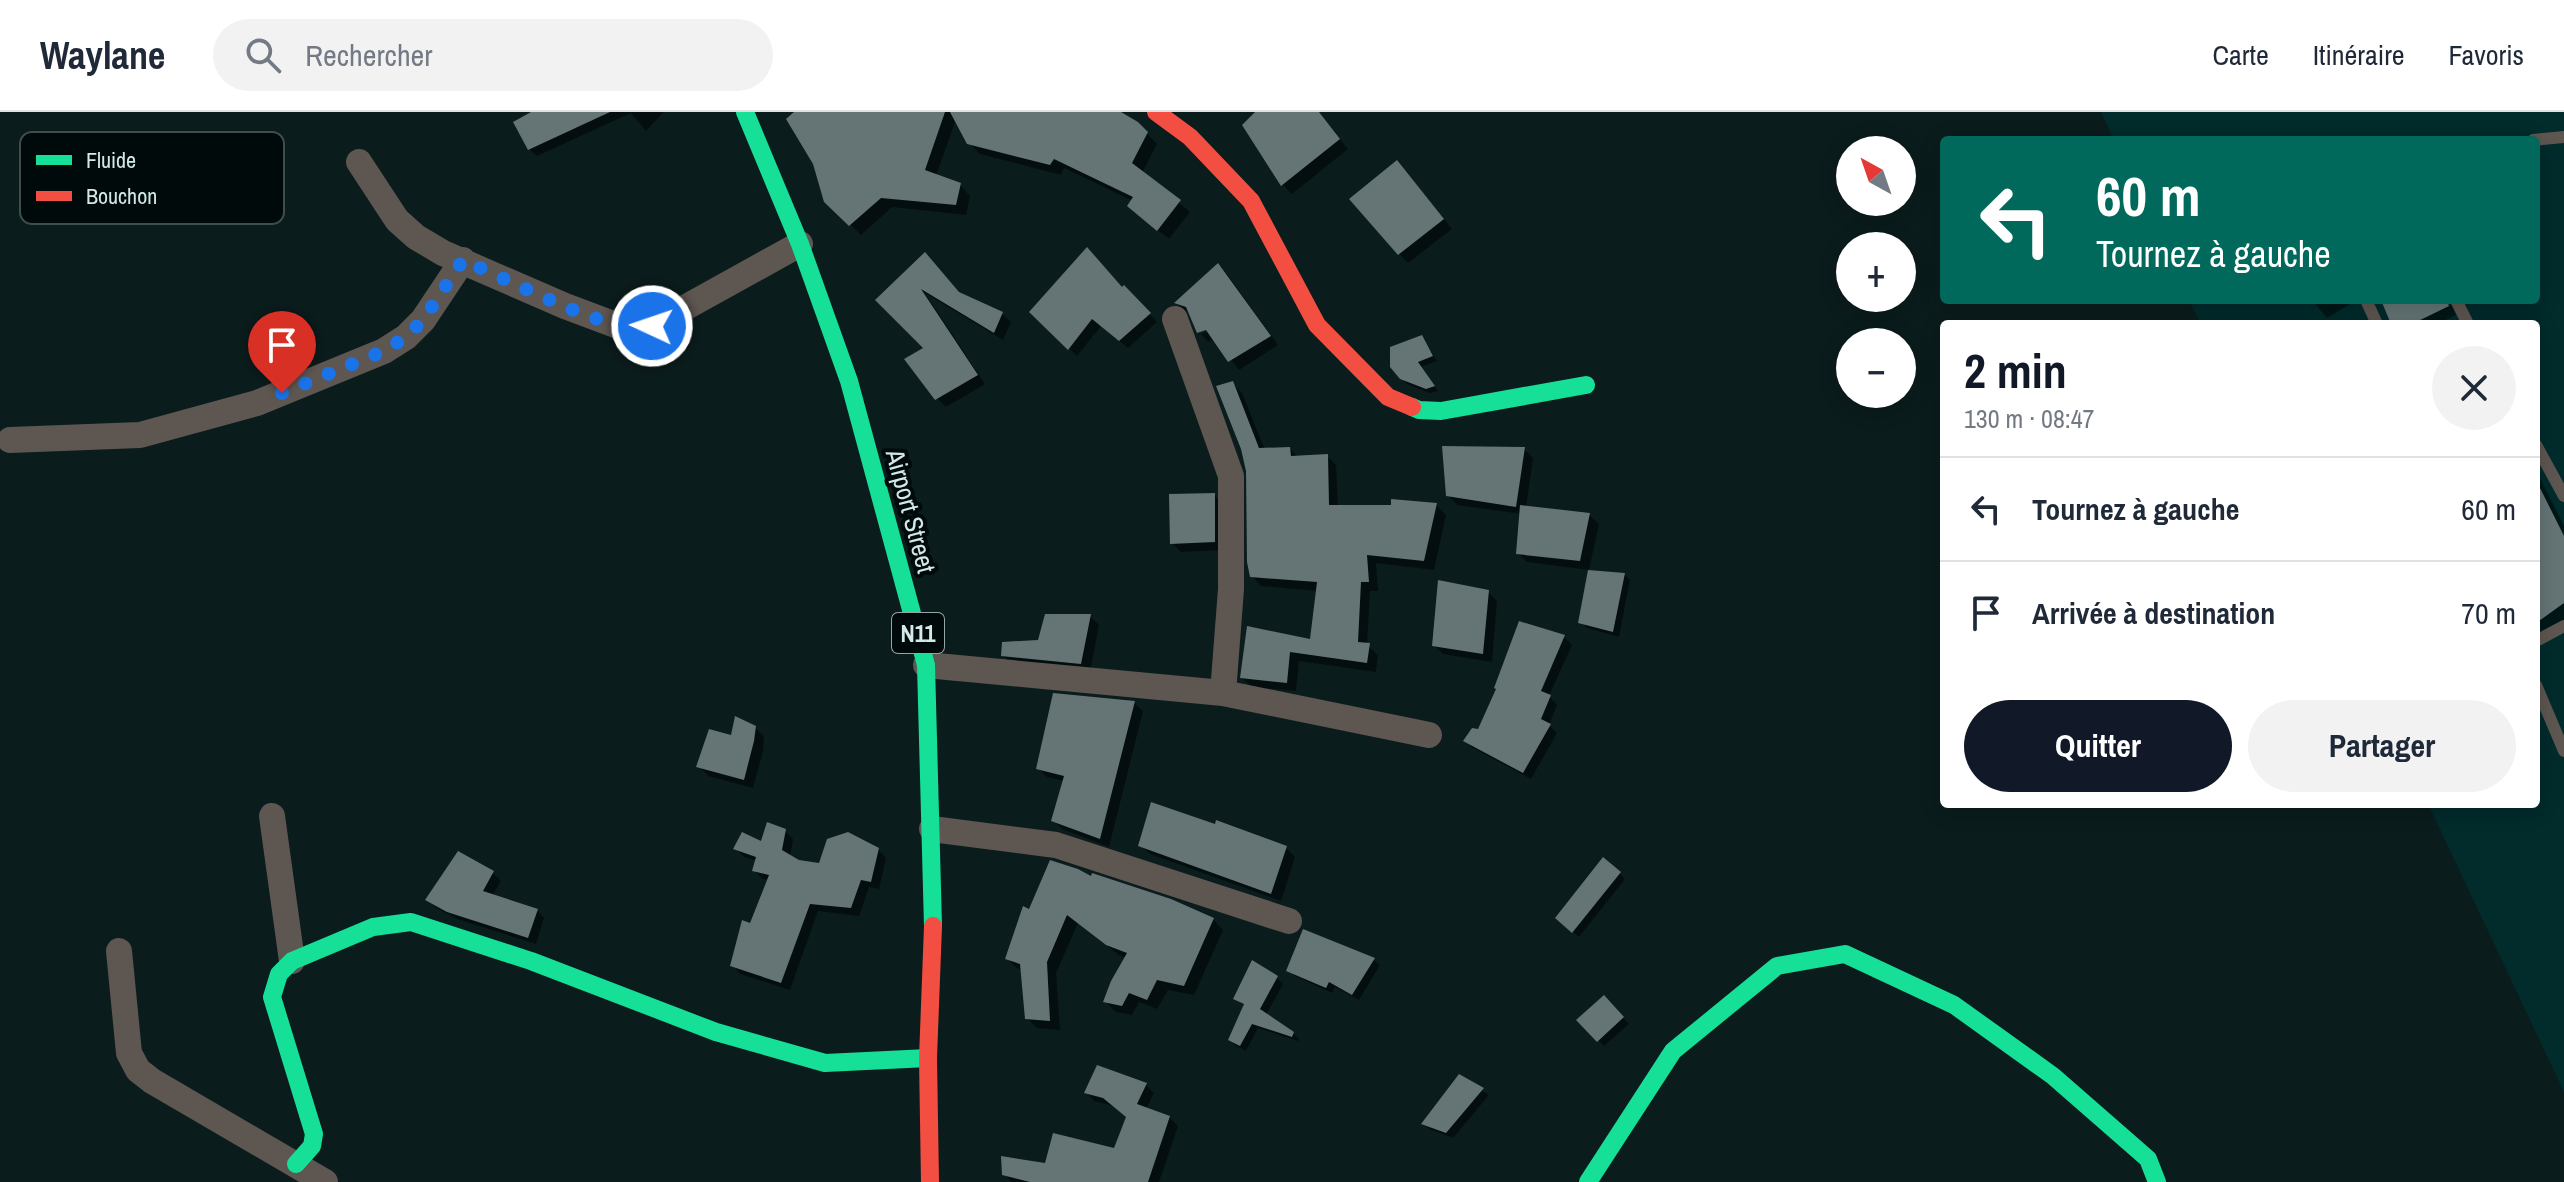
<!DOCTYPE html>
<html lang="fr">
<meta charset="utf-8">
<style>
:root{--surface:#fff;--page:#f2f2f3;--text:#1f2937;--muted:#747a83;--line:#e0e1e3;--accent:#111827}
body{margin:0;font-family:"Archivo Narrow",sans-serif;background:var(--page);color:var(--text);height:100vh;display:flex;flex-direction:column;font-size:30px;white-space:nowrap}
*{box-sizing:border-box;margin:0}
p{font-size:26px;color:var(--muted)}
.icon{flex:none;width:44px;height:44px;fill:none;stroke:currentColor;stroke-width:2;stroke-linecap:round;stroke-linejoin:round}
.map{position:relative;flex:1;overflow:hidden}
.details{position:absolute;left:1940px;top:208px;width:600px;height:488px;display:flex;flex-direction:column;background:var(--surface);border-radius:8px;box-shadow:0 4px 20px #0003}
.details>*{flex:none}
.top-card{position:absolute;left:1940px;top:24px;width:600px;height:168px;border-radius:8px;box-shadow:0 4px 20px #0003;background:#00695c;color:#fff;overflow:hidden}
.needle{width:52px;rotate:320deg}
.controls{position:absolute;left:1836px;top:24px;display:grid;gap:16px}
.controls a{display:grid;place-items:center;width:80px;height:80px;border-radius:50%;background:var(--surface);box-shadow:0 4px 20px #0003;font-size:40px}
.pin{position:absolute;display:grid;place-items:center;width:68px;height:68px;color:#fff;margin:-82px -34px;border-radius:50% 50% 50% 0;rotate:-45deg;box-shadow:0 0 8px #0007}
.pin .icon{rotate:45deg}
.me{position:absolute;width:88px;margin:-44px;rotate:273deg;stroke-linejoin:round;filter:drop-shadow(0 0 6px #0008)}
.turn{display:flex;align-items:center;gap:28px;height:168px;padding:0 24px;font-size:36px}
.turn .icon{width:104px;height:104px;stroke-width:2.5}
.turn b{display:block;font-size:56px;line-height:68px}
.round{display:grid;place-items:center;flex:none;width:84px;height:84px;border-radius:42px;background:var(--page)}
.summary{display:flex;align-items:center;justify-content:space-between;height:136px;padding:0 24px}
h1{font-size:48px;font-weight:700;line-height:60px;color:var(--accent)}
.primary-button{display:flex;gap:16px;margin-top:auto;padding:16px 24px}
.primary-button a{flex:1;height:92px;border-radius:48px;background:var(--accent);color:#fff;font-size:32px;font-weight:700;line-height:92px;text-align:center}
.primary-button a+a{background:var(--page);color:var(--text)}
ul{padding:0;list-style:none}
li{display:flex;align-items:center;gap:24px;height:104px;padding:0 24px;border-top:2px solid var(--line)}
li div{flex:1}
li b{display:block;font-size:30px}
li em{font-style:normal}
header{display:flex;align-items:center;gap:48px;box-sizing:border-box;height:112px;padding:0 40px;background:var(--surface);border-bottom:2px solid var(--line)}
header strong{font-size:38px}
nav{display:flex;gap:44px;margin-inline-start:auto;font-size:28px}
.search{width:560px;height:72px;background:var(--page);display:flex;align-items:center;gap:20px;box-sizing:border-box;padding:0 28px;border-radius:44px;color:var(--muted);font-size:30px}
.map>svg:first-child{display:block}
</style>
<header>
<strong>Waylane</strong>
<div class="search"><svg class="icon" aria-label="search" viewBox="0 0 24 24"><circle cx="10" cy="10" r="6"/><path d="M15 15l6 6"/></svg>Rechercher</div>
<nav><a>Carte</a><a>Itinéraire</a><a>Favoris</a></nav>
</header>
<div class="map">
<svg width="2564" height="1070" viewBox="0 0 2564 1070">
<rect width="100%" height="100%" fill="#0b1c1c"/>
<!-- built -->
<path fill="#022b2c" d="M2101,0h463v980l-136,-288h108v-480h-335l-12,-24h347v-160h-422z"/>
<!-- shadow -->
<path fill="#0007" d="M536,0h128l-18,19 -15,-18 -94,43 -8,-7z
M797,0h320l20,11 20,21 -15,29 48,39 -21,27 -29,-23 -7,-15 -69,-33 -3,7 -81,-21 -11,-11 -13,-24 -20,57 24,9 10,11 -4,19 -74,-8 -31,28 -35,-34z
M1258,0h60l30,37 -56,45 -9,-9 -38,-59z
M1406,60l46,57 -44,34 -9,-9z
M925,143l35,40 42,19 9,8 -8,18 -78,-47 60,91 -39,23 -9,-9 -11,-50 -48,-48z
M1218,153l9,9 51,71 -39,25 -24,-31 -7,3 -7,-8 15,-6 -16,2v4l-9,-20 -14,-10z
M1125,176l32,34 -29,26 -27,-22 -24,30 -45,-44z
M2312,188h45l-30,18z
M2383,188h66l7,15 -19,9h-43z
M1422,225l15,24 -16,6 17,24 -8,2 -23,-9 -6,-6z
M1232,271l10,10 23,57 25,-1 8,8 29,-1 9,9 2,42 98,-2 10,10 -12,55 -58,-7 2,28h-8l-3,54 11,10 -2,17 -77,-11 -3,30 -44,-4 -10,-9 6,-50 64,14 6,-51 -57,-5 -9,-10 -4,-105z
M1524,337l9,9 -7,50 63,7 10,9 -10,46 -62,-8 -9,-9 4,-39 -65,-9 -9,-10z
M2536,358l28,56v98l-19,13 -9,-8z
M1214,383l9,9v46l-42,2 -9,-9z
M1624,462l6,6 -11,57 -32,-9 -6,-6z
M1488,480l9,9 -5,61 -49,-8 -9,-9z
M1090,504l9,9 -9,47 -78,-7 -9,-10 37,-13z
M1564,525l8,8 -23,51 8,9 -8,20 8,8 -26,46 -58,-31 -7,-7 14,-9z
M1134,591l9,8 -34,136 -47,-18 -9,-9 11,-39 -17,-4 -9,-9z
M755,615l9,10 -1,14 -10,37 -45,-12 -9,-10 33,-29z
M785,719l8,8 -3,18 9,5 21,3 58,-16 8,9 -7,31 -10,-2 -10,29 -41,-5 -28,79 -50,-16 -8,-9 37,-85 -7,-1 -8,-9 3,-9 -13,-4 -9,-9 27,-5z
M1140,733l146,3 9,9 -14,44 -131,-47z
M493,761l8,8 -9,15 45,14 7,8 -8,26 -79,-25 -22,-12 -7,-7z
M1619,761l6,6 -46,58 -15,-13z
M1092,767l121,40 10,11 -29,65 -26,-5 -11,19 -18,-7 -7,13 -16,-3 -10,-10 20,-44 -7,-3 -41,-32 -22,50 4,57 -23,-2 -10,-10 -4,-47 -5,-2 -11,-10 23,-47z
M1304,820l70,28 6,5 -21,35 -24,-13 -3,6 -37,-17 -6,-6z
M1277,866l6,6 -17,31 27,18 6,6 -1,2 -40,-13 -12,23 -10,-5 -6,-6 15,-34 -10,-8z
M1604,886l25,26 -25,22 -25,-26z
M1460,965l29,18 -36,43 -24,-9 -6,-5z
M1145,972l9,9 -8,16 23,8 9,9 -19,56h-147l-8,-8 112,-24 12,-32 -15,-12 -19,-5 -8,-9z"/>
<!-- building -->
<path fill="#657575" d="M531,0h79l-82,38 -15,-28z
M794,0h151l-20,58 36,13 -5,22 -75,-7 -32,28 -25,-24 -11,-38 -27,-45z
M950,0h171l17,10 10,10 -16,31 49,37 -24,31 -30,-25 6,-9 -79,-38 -4,6 -83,-21z
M1255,0h64l21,27 -59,47 -39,-61z
M1397,48l47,59 -46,36 -49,-56z
M1087,135l35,40 2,-2 27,28 -32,28 -27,-22 -24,31 -39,-38z
M925,140l34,40 44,20 -9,21 -73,-44 57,86 -43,25 -31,-41 19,-11 -48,-48z
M1218,151l53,73 -43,26 -22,-32 -9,3 -11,-26 -12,-4z
M2381,188h66l2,6 -37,18h-21z
M1422,223l11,21 -15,6 17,24 -9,3 -26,-10 -10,-12v-20z
M1233,269l26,67 31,-1 1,9 37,-2 1,51h62v-6l46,4 -13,58 -57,-6 2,27h-8l-3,60 12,1 -3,20 -77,-11 -3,31 -47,-5 7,-52 63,13 7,-57 -67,-5 -3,-15 -1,-91 -5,-22 -25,-63z
M1442,334l83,1 -9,60 -70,-11z
M2536,368l28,56v67l-28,20z
M1215,381v49l-45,2 -1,-50z
M1520,393l70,8 -10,48 -64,-7z
M1588,458l37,3 -12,59 -35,-9z
M1438,468l51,10 -6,64 -51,-8z
M1045,502h46l-10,50 -80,-8 1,-14 36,-2z
M1519,509l46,14 -24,56 10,4 -10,24 10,5 -28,49 -60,-32 9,-13 6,1 18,-40 -2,-1z
M1053,581l82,8 -35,138 -49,-18 13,-45 -28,-7z
M735,604l21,10 -2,15 -10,39 -48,-13 13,-38 22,6z
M1151,690l64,22 1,-4 71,26 -16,48 -133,-48z
M767,710l19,7 -4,21 17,10 20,3 8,-24 21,-7 31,16 -8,34 -10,-2 -10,28 -41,-4 -29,79 -51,-17 12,-46 8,3 19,-48 -17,-4 4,-14 -23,-8 9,-17 19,9z
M458,739l36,20 -11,20 55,18 -10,29 -81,-26 -22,-12z
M1603,745l18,15 -49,61 -17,-15z
M1050,748l28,9 13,7 1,-3 79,26 43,19 -30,68 -27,-6 -10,20 -18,-7 -7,13 -19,-4 8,-21 16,-28 -21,-8 -39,-30 -20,47 3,59 -25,-2 -5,-55 -15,-5 18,-53 6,3z
M1303,817l72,29 -23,37 -23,-13 -3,6 -40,-17z
M1252,848l26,16 -18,33 34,23 -2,5 -40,-13 -12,22 -12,-6 16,-36 -11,-5z
M1604,883l20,22 -27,25 -21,-22z
M1097,953l50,18 -10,21 33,12 -22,66h-118l-28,-7 -1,-19 44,7 8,-30 61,15 12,-31 -23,-19 -19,-5z
M1459,962l25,14 -38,45 -25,-9z"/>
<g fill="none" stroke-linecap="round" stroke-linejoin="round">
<!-- lane -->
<path stroke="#5e5651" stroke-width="12" d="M2533,28l31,-3
M2366,188l11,24
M2456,188l12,24
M2536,333l28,51
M2536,529l28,-15
M2536,573l28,66"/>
<!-- street -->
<path stroke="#5e5651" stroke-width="26" d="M359,50l38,58 19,17 27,16 122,53 56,21 15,2 16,-3 148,-82
M1175,207l56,157v113l-8,104
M10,328l130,-5 117,-32 127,-52 22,-14 17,-17 40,-60
M926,553l297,28 206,42
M272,704l20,145
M932,717l124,16 233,76
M119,839l10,102 9,17 14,11 173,101"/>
<!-- fast -->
<path stroke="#16e098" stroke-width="18" d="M745,0l55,132 49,137 77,284 7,261
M1412,295l7,3 22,1 145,-26
M296,1052l16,-18 2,-12 -42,-137 7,-23 13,-13 81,-34 38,-5 120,39 185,71 109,31 103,-5
M1588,1070l85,-131 104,-85 68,-12 109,51 99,71 95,83 9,23"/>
<!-- jam -->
<path stroke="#f24e42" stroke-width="18" d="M1156,0l34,25 61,64 66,124 71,72 24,10
M930,1070l-2,-124 5,-132"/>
</g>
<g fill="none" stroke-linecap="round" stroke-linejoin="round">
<!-- route -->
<path stroke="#1a73e8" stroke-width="14" stroke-dasharray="0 25.2" d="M282,281l102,-42 22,-14 17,-17 40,-60c50,22 105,52 157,66 11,3 21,2 32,0"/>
</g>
<g text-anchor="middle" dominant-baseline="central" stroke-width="8" stroke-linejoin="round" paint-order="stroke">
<!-- shield labels -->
<rect fill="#000a0b" stroke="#94a6a6" stroke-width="2" x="892" y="501" width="52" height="40" rx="6"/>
<g font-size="24" font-weight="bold" fill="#d3e9e9">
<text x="918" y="521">N11</text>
</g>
<!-- street labels -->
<g font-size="26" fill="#d3e9e9" stroke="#000a0b">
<text transform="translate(911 399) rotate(75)">Airport Street</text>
</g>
</g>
<!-- legend -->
<rect x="20" y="20" width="264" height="92" rx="12" fill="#000a0b" stroke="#3f4d4e" stroke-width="2"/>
<rect x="36" y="43" width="36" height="10" fill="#16e098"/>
<rect x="36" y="79" width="36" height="10" fill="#f24e42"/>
<g font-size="22" fill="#d3e9e9">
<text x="86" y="56">Fluide</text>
<text x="86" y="92">Bouchon</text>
</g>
</svg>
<div class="controls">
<a><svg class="needle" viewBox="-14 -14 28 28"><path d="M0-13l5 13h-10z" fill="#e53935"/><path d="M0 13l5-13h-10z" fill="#747a83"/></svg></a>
<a>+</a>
<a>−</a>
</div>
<div class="pin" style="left:282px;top:281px;background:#d93025"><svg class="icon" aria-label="arrive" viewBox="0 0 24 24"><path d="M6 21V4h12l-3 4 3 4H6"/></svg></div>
<svg class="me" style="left:652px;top:214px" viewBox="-20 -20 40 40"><circle r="17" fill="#1a73e8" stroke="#fff" stroke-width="3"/><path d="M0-11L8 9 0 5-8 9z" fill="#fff"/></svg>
<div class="top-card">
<div class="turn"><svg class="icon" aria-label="left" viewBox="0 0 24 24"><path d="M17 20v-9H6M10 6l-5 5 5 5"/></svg><div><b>60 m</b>Tournez à gauche</div></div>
</div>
<section class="details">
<div class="summary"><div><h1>2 min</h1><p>130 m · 08:47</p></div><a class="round"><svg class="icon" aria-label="close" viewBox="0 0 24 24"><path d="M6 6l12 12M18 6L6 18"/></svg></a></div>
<ul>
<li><svg class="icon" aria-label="left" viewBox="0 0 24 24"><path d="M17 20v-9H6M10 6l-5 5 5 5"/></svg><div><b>Tournez à gauche</b></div><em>60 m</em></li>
<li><svg class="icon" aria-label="arrive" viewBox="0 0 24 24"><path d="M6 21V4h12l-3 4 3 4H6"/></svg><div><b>Arrivée à destination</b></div><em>70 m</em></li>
</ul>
<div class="primary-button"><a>Quitter</a><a>Partager</a></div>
</section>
</div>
